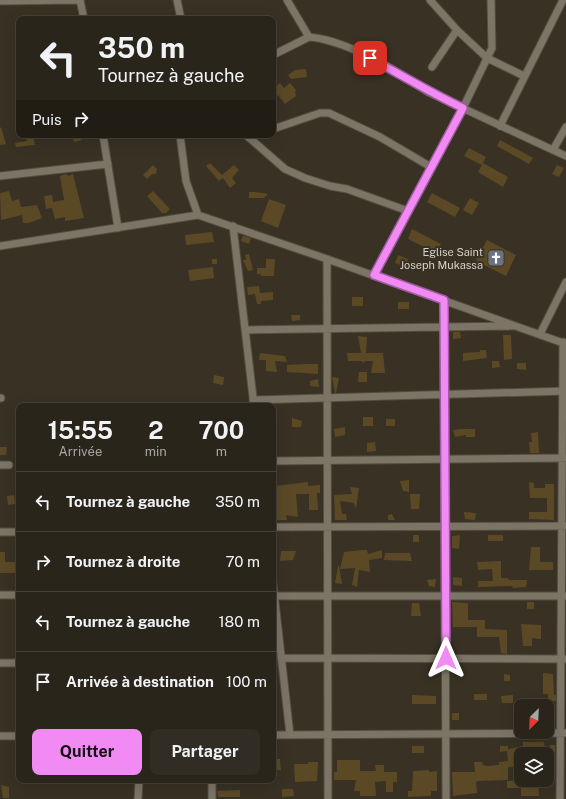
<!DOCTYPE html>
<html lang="fr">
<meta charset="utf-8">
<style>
:root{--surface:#2a251b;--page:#322d24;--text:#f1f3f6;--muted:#a5a5a3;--line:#46423a;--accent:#f28af3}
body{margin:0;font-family:"Public Sans",sans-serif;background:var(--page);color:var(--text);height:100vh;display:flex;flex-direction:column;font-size:15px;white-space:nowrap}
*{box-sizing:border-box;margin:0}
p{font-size:13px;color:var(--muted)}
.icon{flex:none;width:22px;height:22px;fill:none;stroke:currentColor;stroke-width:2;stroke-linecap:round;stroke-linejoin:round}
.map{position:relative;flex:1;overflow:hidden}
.drawer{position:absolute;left:16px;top:403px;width:260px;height:380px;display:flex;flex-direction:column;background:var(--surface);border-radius:8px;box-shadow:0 4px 16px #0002,0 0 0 1px var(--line)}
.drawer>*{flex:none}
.top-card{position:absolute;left:16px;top:16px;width:260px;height:122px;border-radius:8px;box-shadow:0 4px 16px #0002,0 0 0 1px var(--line);background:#2a251b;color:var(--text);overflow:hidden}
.needle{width:26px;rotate:204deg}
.tools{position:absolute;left:514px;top:699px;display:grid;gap:8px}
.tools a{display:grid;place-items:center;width:40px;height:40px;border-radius:8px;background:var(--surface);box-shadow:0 4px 16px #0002,0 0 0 1px var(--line);font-size:20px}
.pin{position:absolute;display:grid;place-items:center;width:34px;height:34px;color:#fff;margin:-17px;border-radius:8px;box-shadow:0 2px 6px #0006}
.me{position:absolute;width:44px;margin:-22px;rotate:0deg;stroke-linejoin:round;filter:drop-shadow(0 0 3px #0008)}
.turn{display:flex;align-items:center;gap:14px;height:84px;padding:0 16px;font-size:18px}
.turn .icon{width:52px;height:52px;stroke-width:2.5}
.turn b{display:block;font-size:28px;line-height:34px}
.then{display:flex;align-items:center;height:38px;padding:0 16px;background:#0003;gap:8px;font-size:15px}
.eta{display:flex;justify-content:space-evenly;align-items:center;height:68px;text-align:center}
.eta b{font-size:24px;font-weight:700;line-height:28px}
.action{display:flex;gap:8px;margin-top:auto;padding:8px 16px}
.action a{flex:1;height:46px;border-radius:8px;background:var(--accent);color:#111;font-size:16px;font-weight:700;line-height:46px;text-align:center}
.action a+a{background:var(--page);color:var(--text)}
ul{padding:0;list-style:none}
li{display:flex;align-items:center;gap:12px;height:60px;padding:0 16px;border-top:1px solid var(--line)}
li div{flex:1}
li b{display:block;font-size:15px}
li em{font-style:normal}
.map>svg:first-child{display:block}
</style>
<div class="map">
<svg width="566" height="799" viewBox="0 0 566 799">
<rect width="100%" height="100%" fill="#383124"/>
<!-- building -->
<path fill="#5b4926" d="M306,69l1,8 -16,2 -3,-4 7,-5z
M280,83l4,5 6,-5 6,7 -1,2 1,4 -11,8 -7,-9 -5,5v-11z
M1,127l5,17 -6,1v-17z
M82,135v5l-8,2 -1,-6z
M33,136l2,9 -19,2 -1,-4 12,-2 -1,-4z
M500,140l33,18 -4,6 -32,-18z
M469,148l17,9 -4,8 -18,-9z
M210,163l12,12 12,-10 5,5 -7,8 4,5 -6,5 -7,-10 -4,3 -13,-15z
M483,163l25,14 -5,10 -25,-15z
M153,165l4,4 -1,5h-4l-5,5 -4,-4z
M557,165l7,3 -5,9 -7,-3z
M67,174l1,2 5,-2 11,44 -19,3v-4l-10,2 -3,-11 -6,1 -2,-13 8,-1 1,7 11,-2 -4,-24z
M9,191l3,10 7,-2 2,8 16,-2 5,13 -13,5h-6l-1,-8 -21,5 -1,-27z
M153,191l17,18 -4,4h-4l-15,-17z
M249,192h6l13,2 -4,4h-15z
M432,193l28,15 -5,9 -28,-15z
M470,198l9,5 -7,12 -9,-5z
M269,199l17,6 -8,23 -17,-7z
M412,229l29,15 -5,9 -28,-14z
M212,232l2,10 -28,3 -1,-10z
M243,236l8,2 -2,6 -8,-3z
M487,240l29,15 -10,21 -30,-15z
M249,254l4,16 -5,1 -5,-11h3l-1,-5z
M398,255l10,4 -2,8 -11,-4z
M212,259h5v5h-5z
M266,259h9l-1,17h-13v-2h-4v-6h9z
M213,267l1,11 -24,3 -2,-11z
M259,286l1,7 13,-1v8l-12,1v3h-4l-2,-10 -7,1 -1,-8z
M352,297h11v9h-11z
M398,302h11v7h-11z
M291,315h9v5l-8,1z
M453,332h7l1,6 -8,1z
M503,335h8l1,24 -8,1z
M358,336l9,1 -1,16h17l2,20h-14l2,-12h-8l-2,2 -1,-2h-14l-1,-8h14z
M480,350h6l1,8 -24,3v-8l17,-1z
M260,353l25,3 2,6 -12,-1 2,11 -11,-1v-11h-7z
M492,361h7l1,6 -8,1z
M517,363h9v7l-9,-1z
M306,364h12v10l-31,-2v-7z
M359,372h8v10h-9z
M214,375l10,2 -1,8 -10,-2z
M332,377l7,1 -3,15h-1z
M318,379l1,8 -9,-1v-5z
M363,417h10v9h-10z
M292,418l10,3 -1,6h-9z
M386,419h9v7h-9z
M345,427v8l-10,2 -1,-8z
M460,429h15v8h-9v-2l-11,2 -2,-7z
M538,432l1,21h-9l-1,-11h3l-1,-9z
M375,442l1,9 -9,1v-9z
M0,447h7l-1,8h-6z
M409,480v12l-6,-1 -3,-10z
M308,482v4l12,-1v8h-3l1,17h-9v-16h-13l2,23 -12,-2 1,5h-10l-2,-34z
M529,482l5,1v5h11v-4h9v36l-25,-1v-7h18v-14h-17z
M350,487l9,1 -3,21 -2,-6 -14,-2 2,13h4l1,6h-12l-1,-25 18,-1z
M410,494h10l-1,15h-8z
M14,495l1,9 -7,1 -1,-9z
M464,512l12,1 -1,7 -10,-1z
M392,514l3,6h-7v-5z
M413,535h6v7h-6z
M460,535l-1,14 -7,-1v-12z
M488,535h15v6h-15z
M531,547h9v15h13v8h-24z
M362,550h5l1,4 14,-4v8l-13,2 1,12 -11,-2 -2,17 -5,-2 3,-17 -15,1 4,-17z
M281,551h15l-3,9 -13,1z
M0,552h5v10h14v11h-19z
M385,553h25l2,8 -28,-1z
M501,561v17h7l1,2h18l-1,7 -14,1 1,-2 -35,1v-6h15l-1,-12 -14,1 -1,-8z
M338,566h1l3,18 -7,-1z
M453,577l9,1v8l-9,-1z
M436,579l-1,8 -6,-1 -2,-6z
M452,602l16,1v17h17v9l22,1v24l-6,-1 -2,-16h-22v-10h-24z
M527,602h7v7h-7z
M412,603h7l2,13h-10z
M521,624l20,1v14l-9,-1v8h-9z
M543,673l10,1 1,21h2v6h-8v-7h-5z
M504,674l6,1v6h-6z
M474,694h13v6h-13z
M412,695l24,1v8h-24z
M513,695v8h-11l-1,-7z
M452,713h7v7h-7z
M523,742h21l1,7h-17v5h-7v13h-13v13l-30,1 -2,1 1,11 -24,3 -1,-24h23l-1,-10h8l1,3 4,1 12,-1v-3l9,-1 -1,-10 -7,1v-6h8v3l15,-3z
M550,745h5v8h-5z
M412,746h12v7h-12z
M273,759h7l1,11h-8z
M337,760h23v11h16l-1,-6h9v7h13v10h-4v10h-7v-11l-11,1 1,14h-16v-5h-6l2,-11h-22v-8h3z
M308,762h10l-1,19 -22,1 -1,-18h14z
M429,770v2l8,-1v20h-6v5l-23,1v-6h4l1,-20z
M523,780h15l1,16h-18v-8h-14v-7z
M1,785l8,2v11h-6z
M282,789h11l1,7 -12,1z
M240,790v7h-22l-1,-6z"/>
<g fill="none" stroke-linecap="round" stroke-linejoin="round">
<!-- minor casing -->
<g stroke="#534d41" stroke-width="9">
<path id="minor" d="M80,0l4,19
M177,0l4,19
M287,0l22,37
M430,0l27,30 30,28 37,18
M0,1l79,-1
M273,55l36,-18c37,3 88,34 119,55l138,64
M432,67l25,-37
M500,126l63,-126
M273,129l47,-16h9l51,24 51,30
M103,135l15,93
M180,135l6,46 12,34
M246,135l39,34 20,9 25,8 17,3 61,22
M553,150l13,-23
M0,176l108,-12
M233,226l21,180
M0,246l198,-31 129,44 239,85
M327,259l1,540
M374,275l89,-167 29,-60 -1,-48
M444,300l2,499
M245,330l267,-4
M540,334l26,-52
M0,398h1
M253,400l312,-9
M273,461l293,-3
M0,465h9
M273,527l293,-1
M0,532h18
M273,584l17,151
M0,595h19
M274,596h292
M282,658l284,1
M0,663h19
M273,735l293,-2
M0,736h19
M138,799l1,-19
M212,799v-19
M560,799l3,-457"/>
</g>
<!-- minor -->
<use href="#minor" stroke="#7c7465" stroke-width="7"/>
</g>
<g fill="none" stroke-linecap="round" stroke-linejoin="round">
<!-- route casing -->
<g stroke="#9d5a9e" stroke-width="10">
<path id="route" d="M370,58c31,17 61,35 93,50l-89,167 70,25 2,358"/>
</g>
<!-- route -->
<use href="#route" stroke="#f28af3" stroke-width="7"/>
</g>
<!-- icons -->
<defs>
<g id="church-square" transform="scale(0.9)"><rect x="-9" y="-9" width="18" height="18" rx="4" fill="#6b7280" stroke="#383124"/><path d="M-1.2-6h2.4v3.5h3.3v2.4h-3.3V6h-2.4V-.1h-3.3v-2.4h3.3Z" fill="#fff"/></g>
</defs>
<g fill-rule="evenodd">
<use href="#church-square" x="496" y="258"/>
</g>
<g text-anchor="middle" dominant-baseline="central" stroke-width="4" stroke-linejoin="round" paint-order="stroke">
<!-- poi labels -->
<g font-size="11" fill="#d6d1c9" stroke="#383124" text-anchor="end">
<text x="483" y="252">Eglise Saint<tspan x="483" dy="13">Joseph Mukassa</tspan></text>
</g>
</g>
</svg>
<div class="tools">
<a><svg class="needle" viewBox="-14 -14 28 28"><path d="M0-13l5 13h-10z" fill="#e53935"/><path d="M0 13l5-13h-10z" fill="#a5a5a3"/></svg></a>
<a><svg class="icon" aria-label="layers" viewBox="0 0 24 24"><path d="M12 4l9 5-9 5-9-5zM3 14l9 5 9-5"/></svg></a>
</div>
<div class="pin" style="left:370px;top:58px;background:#d93025"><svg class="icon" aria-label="arrive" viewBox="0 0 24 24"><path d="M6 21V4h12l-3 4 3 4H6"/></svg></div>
<svg class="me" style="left:446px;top:658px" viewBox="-20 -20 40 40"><path d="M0-17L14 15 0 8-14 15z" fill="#f28af3" stroke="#fff" stroke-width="4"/></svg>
<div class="top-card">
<div class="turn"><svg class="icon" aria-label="left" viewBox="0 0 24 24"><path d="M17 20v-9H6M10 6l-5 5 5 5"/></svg><div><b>350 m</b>Tournez à gauche</div></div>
<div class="then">Puis<svg class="icon" aria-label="right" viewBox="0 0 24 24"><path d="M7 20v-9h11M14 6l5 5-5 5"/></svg></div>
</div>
<section class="drawer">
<div class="eta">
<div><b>15:55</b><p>Arrivée</p></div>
<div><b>2</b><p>min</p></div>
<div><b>700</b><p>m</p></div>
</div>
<ul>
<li><svg class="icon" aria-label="left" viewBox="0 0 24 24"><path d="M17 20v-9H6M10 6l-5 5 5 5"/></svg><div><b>Tournez à gauche</b></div><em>350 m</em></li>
<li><svg class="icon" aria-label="right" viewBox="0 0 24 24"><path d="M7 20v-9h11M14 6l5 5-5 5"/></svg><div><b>Tournez à droite</b></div><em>70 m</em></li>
<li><svg class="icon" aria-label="left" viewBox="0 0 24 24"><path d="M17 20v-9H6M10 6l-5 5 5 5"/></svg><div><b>Tournez à gauche</b></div><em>180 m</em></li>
<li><svg class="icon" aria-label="arrive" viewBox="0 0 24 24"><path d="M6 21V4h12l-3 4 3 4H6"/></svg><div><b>Arrivée à destination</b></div><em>100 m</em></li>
</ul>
<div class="action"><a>Quitter</a><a>Partager</a></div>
</section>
</div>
